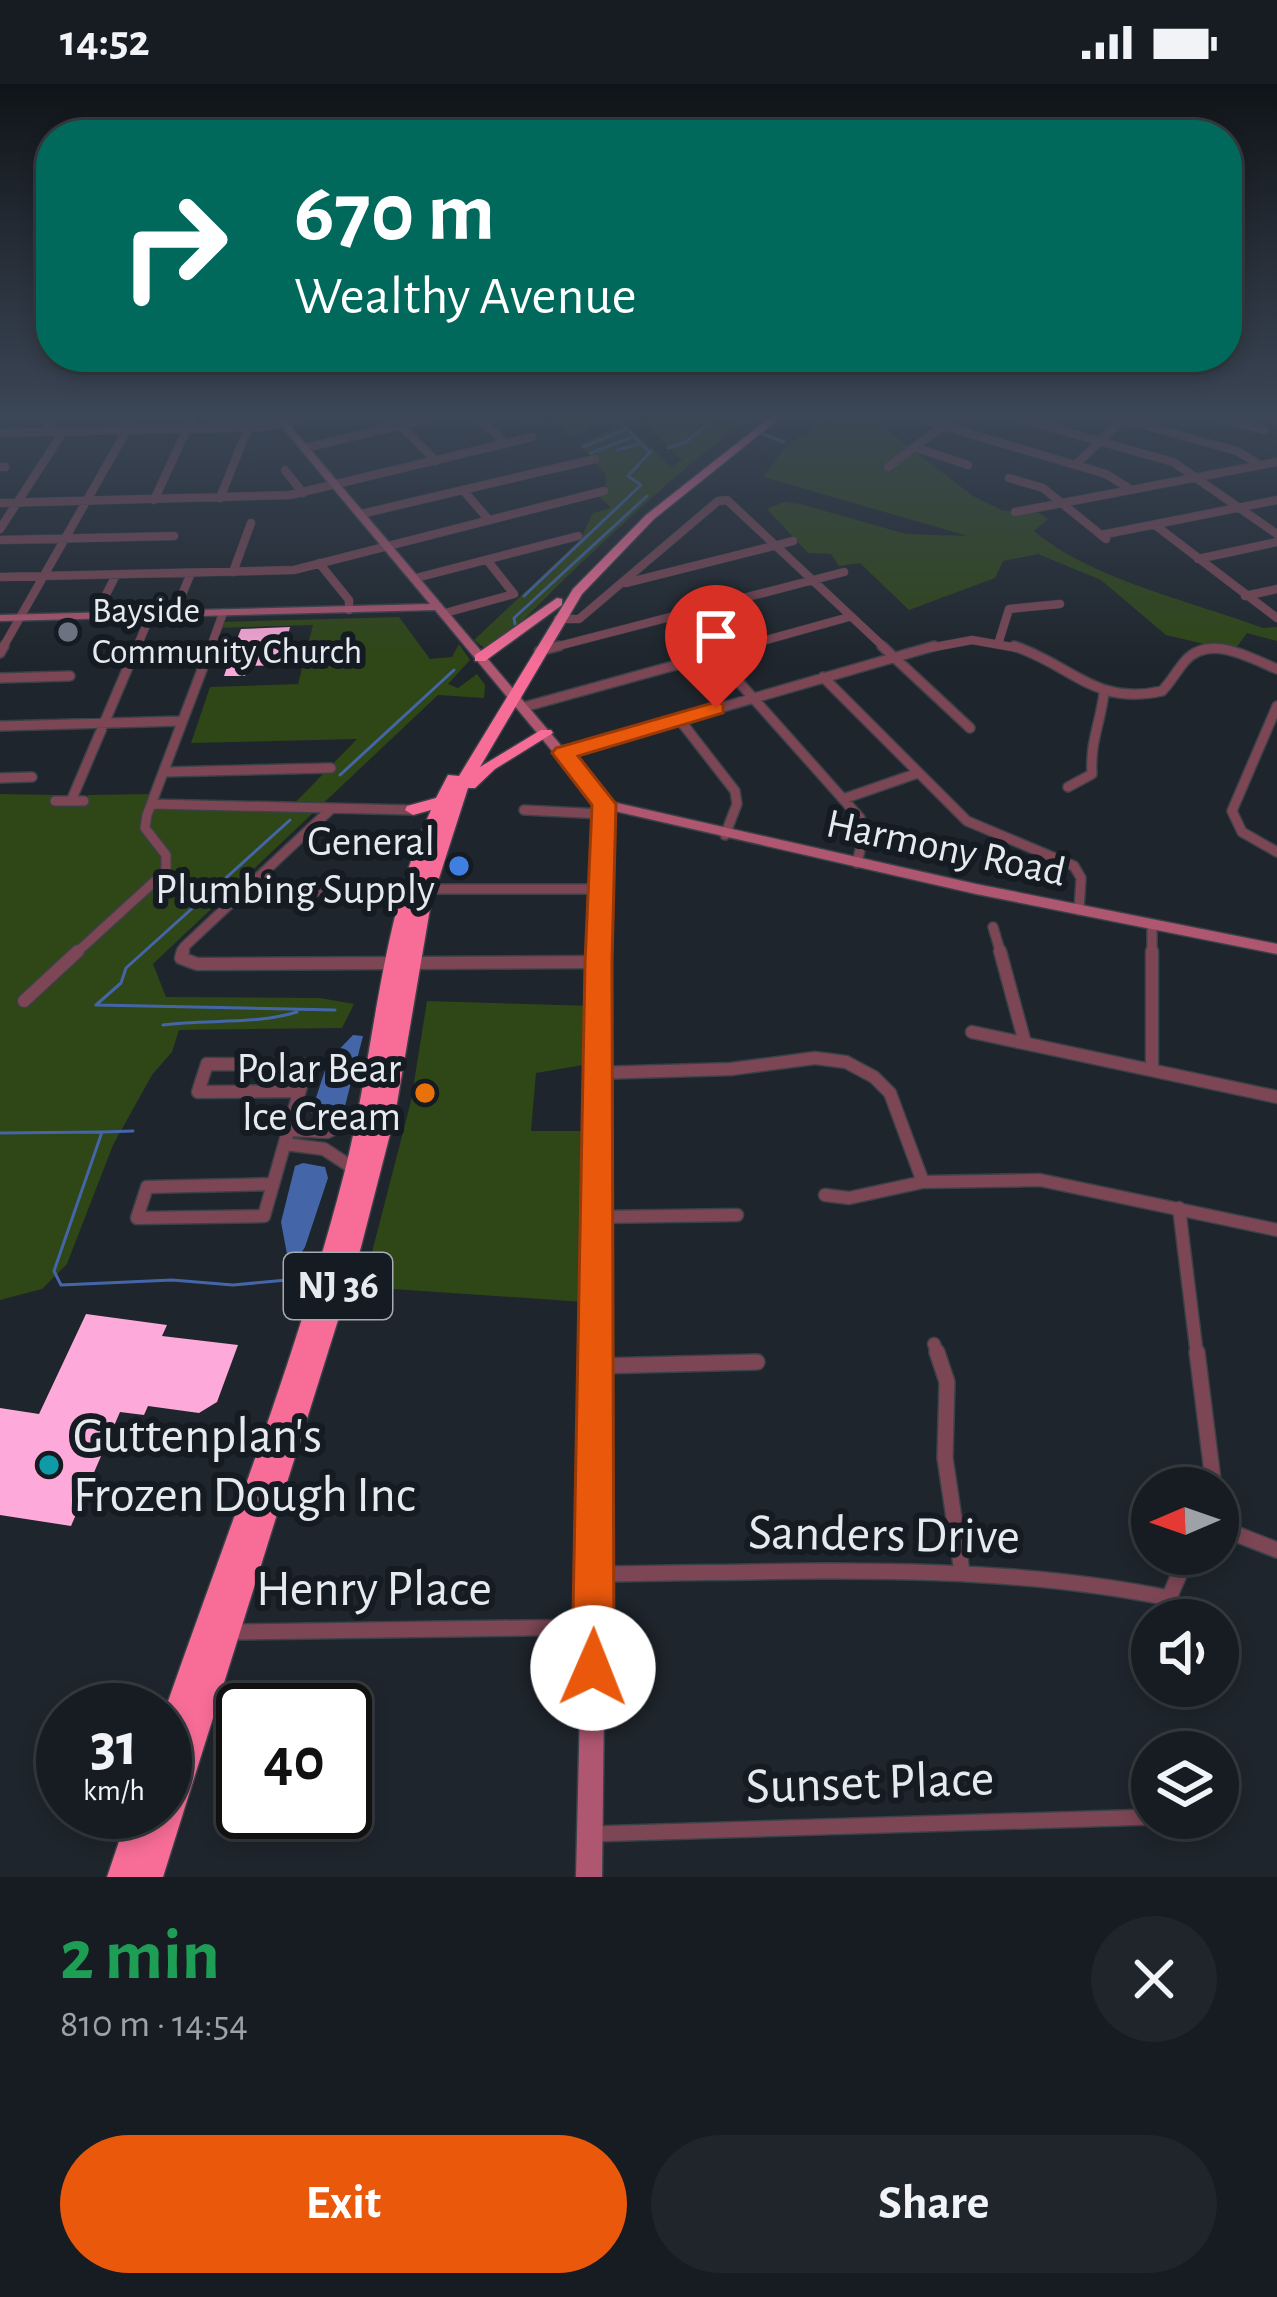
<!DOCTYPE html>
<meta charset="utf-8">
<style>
:root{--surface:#161c21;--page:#1f252a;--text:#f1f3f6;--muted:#9ea1a5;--line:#353a3f;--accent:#ea580c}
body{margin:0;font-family:"Alegreya Sans",sans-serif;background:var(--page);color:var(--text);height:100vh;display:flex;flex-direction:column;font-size:45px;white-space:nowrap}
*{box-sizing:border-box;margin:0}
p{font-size:39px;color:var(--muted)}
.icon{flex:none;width:66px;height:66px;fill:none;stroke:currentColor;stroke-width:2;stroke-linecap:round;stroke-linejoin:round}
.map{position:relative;height:1793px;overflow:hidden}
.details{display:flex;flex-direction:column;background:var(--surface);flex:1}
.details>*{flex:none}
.banner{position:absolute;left:36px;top:36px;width:1206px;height:252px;border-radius:48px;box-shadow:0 6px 18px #0003,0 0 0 3px var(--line);background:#00695c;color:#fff;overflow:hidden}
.needle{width:78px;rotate:268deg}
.controls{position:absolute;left:1131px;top:1383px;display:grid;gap:24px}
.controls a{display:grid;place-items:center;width:108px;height:108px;border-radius:50%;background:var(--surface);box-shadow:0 6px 18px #0003,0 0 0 3px var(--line);font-size:60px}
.speed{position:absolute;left:36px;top:1599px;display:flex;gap:24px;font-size:60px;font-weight:700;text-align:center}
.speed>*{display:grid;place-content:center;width:156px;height:156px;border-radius:50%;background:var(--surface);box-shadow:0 6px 18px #0003,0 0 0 3px var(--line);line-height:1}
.speed small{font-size:30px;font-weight:400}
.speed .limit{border:6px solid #111;border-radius:18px;background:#fff;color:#111}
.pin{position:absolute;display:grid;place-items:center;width:102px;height:102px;color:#fff;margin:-123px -51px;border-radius:50% 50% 50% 0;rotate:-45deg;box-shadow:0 0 12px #0007}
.pin .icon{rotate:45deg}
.me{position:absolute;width:132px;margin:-66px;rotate:1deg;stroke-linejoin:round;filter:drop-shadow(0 0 9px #0008)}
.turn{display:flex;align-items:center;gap:42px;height:252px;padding:0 60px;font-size:54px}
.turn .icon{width:156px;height:156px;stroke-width:2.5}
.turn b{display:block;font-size:84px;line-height:102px}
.round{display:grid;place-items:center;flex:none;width:126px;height:126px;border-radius:63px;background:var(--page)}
.overview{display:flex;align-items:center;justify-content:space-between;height:204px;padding:0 60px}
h1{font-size:72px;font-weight:700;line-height:90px;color:#1e9e55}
.primary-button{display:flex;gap:24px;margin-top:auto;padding:24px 60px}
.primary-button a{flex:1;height:138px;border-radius:72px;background:var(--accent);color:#fff;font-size:48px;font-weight:700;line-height:138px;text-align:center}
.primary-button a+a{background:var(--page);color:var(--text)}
.status{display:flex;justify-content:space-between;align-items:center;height:84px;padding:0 60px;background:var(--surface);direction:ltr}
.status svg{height:33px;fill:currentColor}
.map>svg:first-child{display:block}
</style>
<div class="status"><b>14:52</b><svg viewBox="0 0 49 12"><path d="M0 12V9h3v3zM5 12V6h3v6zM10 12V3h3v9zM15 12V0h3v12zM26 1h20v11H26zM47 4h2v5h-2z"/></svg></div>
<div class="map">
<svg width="1277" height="1793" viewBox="0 0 1277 1793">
<rect width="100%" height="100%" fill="#1e252c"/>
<!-- green -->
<path fill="#2f4616" d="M517,330h98l56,53 11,-7 -46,-46h120c-63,43 -121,99 -177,151 -31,29 -53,56 -88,82h-8l-9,-7 106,-100 13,-27 18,-5 -14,-14 8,-2 1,-17 -26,-30 31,-16 -2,-10 -17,-2 -2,13 -18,7 -18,-16c-15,3 -27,7 -37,-7z
M843,330l33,8 97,74 30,15 31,-1 14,9 -14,12c56,48 160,71 229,97l14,-1v14l-30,-8 -13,18 -68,-16 -65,-55 -63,-26 -35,7 -8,17 -86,32 -49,-47 -21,3 -8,-12 -23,-1 -41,-44 17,-7 16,2 106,30 62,2 -205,-59 26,-35 22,-9 6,-12 18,3z
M399,533l31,42 22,-2 7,-13 11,16 -22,24 10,4 19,-14 8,11 -1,13 -46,-3 -285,269 13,33 154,1 34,6 -12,24 -163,2 -7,22 -20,23 -39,70 -46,119 -25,25 -42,11v-506l57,1 -4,7 30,2 5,-9 62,-1 -5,15 141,3 71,-73 -166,4 19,-56 88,-3 15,-59 -97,3 3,-6z
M427,917l167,5 1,57 -59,10 -5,58h68v172l-236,-16 48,-186z"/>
<!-- water -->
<path fill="#4466a9" d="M353,951l10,1 -18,70 -8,7h-26l17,-52z
M303,1079l22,4 3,11 -23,69 -5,8 -13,-1 -6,-32 14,-56z"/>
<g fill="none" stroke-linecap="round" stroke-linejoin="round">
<!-- stream -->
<path stroke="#4466a9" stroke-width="3" d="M716,330l31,9
M615,332l33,35
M763,350l21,8
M583,363l42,-17
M668,364l18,-6 32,-27
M617,366l22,-6
M591,369l41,-16
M524,512l117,-111 -13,-9 23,-25
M515,540l-1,-6 133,-122
M340,691l114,-105
M290,736l-164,148 -5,15 -25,22 239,5
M163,941c44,-6 92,0 134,-13
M103,1048l30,-1
M0,1049l102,-1 -48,139 7,14 111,-5 61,5 54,-5"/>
</g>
<!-- building -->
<path fill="#fdaada" d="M290,543l-5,21h12l-4,17 -45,1 -3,10h-21l3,-9h-8l6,-16 9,-4 7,-18z
M86,1230l81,11 -5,11 76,9 -21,57 -18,11 -51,-7 -4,9 -24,-3 -49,114 -71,-11v-107l39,6z"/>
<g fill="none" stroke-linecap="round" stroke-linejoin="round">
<!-- street-far3 casing -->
<g stroke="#3a4147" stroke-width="9">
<path id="street-far3" d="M473,330l33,29
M801,330l20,5
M903,330l203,60 24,15
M1003,330l170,48 104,72
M1103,330l134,37 23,14
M1203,330l61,16
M1261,330l16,8
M400,341l36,36
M44,348l14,-18
M0,349l263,-6 63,-13
M305,364l142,-34
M917,364l51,17
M1075,381l52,-49
M0,383h5
M888,383l71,-53
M285,386l18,23
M1009,394l34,10 63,51
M463,406l25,29
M220,414l28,-70
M154,416l40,-86
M0,419l290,-8 242,-58
M1015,428l262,-50
M361,430l234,-55
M1155,441l122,93
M0,445l63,-97
M1101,451l176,-35
M0,456l174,-4
M1198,475l79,-17
M319,479l30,37v10
M233,488l18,-49
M0,493l294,-7 310,-79
M416,494l162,-42
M626,499l167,-42
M1245,512l32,-7
M445,529l69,-19 -27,-34
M174,530l17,-41
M95,532l21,-41
M558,535h21l139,-118 9,-1 159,149
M999,557l10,-32 51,-5
M2,565l134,-235
M136,565l15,-35
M210,565l13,-36
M547,565l297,-77
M734,565l115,-32
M924,565l48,-9 51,9
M1206,565h14"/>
</g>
<!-- street-far2 casing -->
<g stroke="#3a4147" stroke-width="12">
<path id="street-far2" d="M882,562l88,82
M1014,562c58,19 80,60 148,45 9,-9 15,-21 24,-31 25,-26 64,-2 91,9
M539,567l20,-5
M0,569l4,-7
M714,570l146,164 4,15 -7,30
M823,593l144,144 107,45 7,12 -2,32
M0,594l70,-2
M1277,622l-45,105 10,21 35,20
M524,623l221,-61
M679,635l56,72 2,13 -12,31
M0,642l182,-5
M564,669l370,-107
M164,688l167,-4
M0,694l32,-1
M1068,703l24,-13c-2,-33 8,-49 12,-81
M843,715l75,-26
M55,717h29
M71,717l66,-155
M151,720l262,6
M524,726l79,4
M250,801l18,6h144
M426,805h175
M1152,840v30
M993,843l8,27
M75,870l91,-83v-16l-21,-27 2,-13 64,-169
M182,870l2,-7 147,-138"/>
</g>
<!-- street-far1 casing -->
<g stroke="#3a4147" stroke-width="15">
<path id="street-far1" d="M183,867l-2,7 16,6 199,-1
M1000,867l25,92
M1152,867v119
M412,879l186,-1
M24,917l54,-50
M972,948l305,65
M598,989l133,-4 84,-11 31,4 28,15 16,16 33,89
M289,1046l38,2 39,-19
M285,1060l39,5 32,21
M273,1100l-126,3 -10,31 127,-2 43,-151 -100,-1 -9,28 101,-1
M825,1111l24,3 74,-16 117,-2 237,50
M1179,1124l18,147
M598,1133l139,-2
M934,1260l4,11"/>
</g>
<!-- street casing -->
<g stroke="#3a4147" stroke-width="18">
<path id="street" d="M937,1268l10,30 -2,76 17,114
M1197,1268l17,136
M598,1282l159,-4
M1218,1443l59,23
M595,1490c191,-1 386,-14 574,24
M1171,1536l-2,-22 19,-44
M231,1548l360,-5
M1177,1602l3,12
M593,1750l559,-17"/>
</g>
<!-- secondary casing -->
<g stroke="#3a4147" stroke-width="3">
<path id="secondary" d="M281,338h6l321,379 368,83 301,60v10l-301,-60 -366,-84 -5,152 3,404 -6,511h-26l12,-511 3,-404 6,-157 -162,-195 -435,11v-6l430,-11 -149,-178z"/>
</g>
<!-- highway casing -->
<g stroke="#3a4147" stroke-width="3">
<path id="highway" d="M774,330h11l-131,105 -72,75 -102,173 61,-37h10l2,3 -58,36 -20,19h-7l-37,115 -36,212 -34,132 -198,630h-56l22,-65h36v-33l6,-17 -6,2v-54c62,-177 132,-354 179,-536 31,-120 35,-251 87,-364l-18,5 -8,-5 2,-4 29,-8 12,-23 11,1 114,-187 73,-74z
M557,514l5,1v6l-77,56h-10v-6z"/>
</g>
<!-- street-far3 -->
<use href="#street-far3" stroke="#7d4655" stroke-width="8"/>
<!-- street-far2 -->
<use href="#street-far2" stroke="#7d4655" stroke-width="9"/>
<!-- street-far1 -->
<use href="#street-far1" stroke="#7d4655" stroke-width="12"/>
<!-- street -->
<use href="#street" stroke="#7d4655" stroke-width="15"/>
<!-- secondary -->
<use href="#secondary" fill="#af5670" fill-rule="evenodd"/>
<!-- highway -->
<use href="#highway" fill="#f76d98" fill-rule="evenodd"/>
</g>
<!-- sky -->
<linearGradient id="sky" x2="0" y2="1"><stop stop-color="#101418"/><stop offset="0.57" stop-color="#3b4656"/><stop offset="1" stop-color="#3b4656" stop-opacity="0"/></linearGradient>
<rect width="1277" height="581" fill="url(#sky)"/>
<!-- route -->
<path fill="#ea580c" stroke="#983908" stroke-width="3" d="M716,618l7,2v9l-145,43 38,48 -4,158 2,706 -6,15 -15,6 -15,-6 -6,-15 13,-706 7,-157 -40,-52 4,-5z"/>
<!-- markers -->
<circle fill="#6b7280" stroke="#151b22" stroke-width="4.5" cx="68" cy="548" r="12"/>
<circle fill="#3f7fe0" stroke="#151b22" stroke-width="4.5" cx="459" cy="782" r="12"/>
<circle fill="#e8710a" stroke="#151b22" stroke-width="4.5" cx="425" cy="1009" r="12"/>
<circle fill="#0f9aa8" stroke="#151b22" stroke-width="4.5" cx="49" cy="1381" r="12"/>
<g text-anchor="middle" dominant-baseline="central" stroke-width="12" stroke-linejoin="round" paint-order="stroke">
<!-- far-poi labels -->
<g font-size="36" fill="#e6eaef" stroke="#151b22" text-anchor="start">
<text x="92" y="527">Bayside<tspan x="92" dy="41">Community Church</tspan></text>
</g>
<!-- shield labels -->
<rect fill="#151b22" stroke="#a7acb2" stroke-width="3" x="284" y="1169" width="108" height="66" rx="9"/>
<g font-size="39" font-weight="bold" fill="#e6eaef">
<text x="338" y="1202">NJ 36</text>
</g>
<!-- poi labels -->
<g font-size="42" fill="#e6eaef" stroke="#151b22" text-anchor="end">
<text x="435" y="758">General<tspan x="435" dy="48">Plumbing Supply</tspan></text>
<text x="401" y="985">Polar Bear<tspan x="401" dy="48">Ice Cream</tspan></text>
</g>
<!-- street labels -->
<g font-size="42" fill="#e6eaef" stroke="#151b22">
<text transform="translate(946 764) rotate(12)">Harmony Road</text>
</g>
<!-- near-poi labels -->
<g font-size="51" fill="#e6eaef" stroke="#151b22" text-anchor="start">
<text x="73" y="1352">Guttenplan's<tspan x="73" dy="59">Frozen Dough Inc</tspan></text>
</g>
<!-- near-street labels -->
<g font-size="51" fill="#e6eaef" stroke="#151b22">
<text transform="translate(884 1451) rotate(1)">Sanders Drive</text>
<text x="374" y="1505">Henry Place</text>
<text transform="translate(870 1699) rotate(-2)">Sunset Place</text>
</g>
</g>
</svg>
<div class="controls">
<a><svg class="needle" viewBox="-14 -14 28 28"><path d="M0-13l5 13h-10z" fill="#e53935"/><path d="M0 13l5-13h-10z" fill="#9ea1a5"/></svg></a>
<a><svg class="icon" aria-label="sound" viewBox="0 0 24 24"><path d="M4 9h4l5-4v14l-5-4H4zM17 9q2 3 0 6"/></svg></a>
<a><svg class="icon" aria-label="layers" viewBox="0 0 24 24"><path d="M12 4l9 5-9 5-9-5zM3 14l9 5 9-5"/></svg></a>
</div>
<div class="speed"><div>31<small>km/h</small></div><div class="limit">40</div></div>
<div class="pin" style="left:716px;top:624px;background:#d93025"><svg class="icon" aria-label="arrive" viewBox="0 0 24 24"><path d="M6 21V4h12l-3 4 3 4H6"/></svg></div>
<svg class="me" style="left:593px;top:1584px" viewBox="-20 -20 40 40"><circle r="19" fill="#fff"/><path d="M0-13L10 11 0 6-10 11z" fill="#ea580c"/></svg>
<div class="banner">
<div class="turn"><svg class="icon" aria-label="right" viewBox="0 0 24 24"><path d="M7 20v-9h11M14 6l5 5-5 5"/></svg><div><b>670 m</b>Wealthy Avenue</div></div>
</div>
</div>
<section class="details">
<div class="overview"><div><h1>2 min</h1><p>810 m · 14:54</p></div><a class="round"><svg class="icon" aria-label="close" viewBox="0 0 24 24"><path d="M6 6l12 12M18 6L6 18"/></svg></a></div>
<div class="primary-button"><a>Exit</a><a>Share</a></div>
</section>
